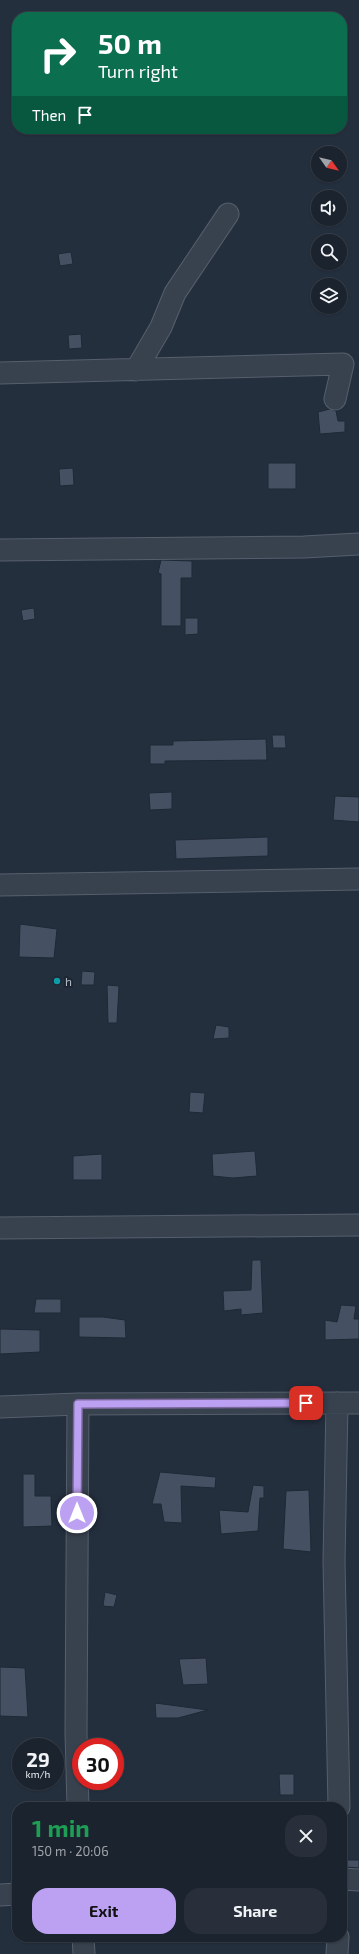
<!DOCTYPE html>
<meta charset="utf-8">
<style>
:root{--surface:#1b232e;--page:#282f3a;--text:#f1f3f6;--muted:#a0a4aa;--line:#39404a;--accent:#bca0f2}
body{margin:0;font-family:"Exo 2",sans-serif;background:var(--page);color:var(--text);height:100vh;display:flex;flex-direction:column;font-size:15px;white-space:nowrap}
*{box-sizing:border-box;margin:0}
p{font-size:13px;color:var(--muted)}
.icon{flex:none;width:22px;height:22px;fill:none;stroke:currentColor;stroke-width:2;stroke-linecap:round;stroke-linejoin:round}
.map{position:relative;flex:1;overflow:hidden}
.panel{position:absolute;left:12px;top:1802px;width:335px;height:140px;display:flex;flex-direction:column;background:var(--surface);border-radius:16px;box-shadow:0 1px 3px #0004,0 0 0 1px var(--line)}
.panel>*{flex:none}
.top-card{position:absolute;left:12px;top:12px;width:335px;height:122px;border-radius:16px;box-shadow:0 1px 3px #0004,0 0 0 1px var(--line);background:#0b6e4f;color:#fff;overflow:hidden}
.needle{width:26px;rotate:124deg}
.buttons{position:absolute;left:311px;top:146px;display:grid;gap:8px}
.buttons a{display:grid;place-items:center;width:36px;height:36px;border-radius:50%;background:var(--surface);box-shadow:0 1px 3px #0004,0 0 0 1px var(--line);font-size:20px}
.speed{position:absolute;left:12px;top:1738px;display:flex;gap:8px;font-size:20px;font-weight:700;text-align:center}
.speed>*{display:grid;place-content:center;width:52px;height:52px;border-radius:50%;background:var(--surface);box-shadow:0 1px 3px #0004,0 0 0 1px var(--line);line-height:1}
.speed small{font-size:10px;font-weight:400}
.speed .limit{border:6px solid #d22;background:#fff;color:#111}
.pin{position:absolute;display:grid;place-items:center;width:34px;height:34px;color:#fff;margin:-17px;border-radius:8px;box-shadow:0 2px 6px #0006}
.me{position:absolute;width:44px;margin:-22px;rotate:0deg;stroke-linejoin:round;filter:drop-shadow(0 0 3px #0008)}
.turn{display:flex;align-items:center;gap:14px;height:84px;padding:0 20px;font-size:18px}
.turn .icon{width:52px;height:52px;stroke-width:2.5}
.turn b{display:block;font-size:28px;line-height:34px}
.then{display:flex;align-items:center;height:38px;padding:0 20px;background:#0003;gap:8px;font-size:15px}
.round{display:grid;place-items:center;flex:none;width:42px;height:42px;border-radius:16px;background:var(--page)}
.headline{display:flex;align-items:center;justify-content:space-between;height:68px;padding:0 20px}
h1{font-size:24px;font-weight:700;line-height:30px;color:#1e9e55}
.button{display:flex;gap:8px;margin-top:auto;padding:8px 20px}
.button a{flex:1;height:46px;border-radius:16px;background:var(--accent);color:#111;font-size:16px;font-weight:700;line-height:46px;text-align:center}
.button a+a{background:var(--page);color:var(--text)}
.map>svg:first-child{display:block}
</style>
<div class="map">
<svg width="359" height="1954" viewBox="0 0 359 1954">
<rect width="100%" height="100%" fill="#242f3e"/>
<!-- building -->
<path fill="#455162" stroke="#1f2835" d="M71,252l2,12 -13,2 -2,-12z
M81,334l1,14 -13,1 -1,-14z
M330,409l6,2 2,10h7v11l-25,2 -2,-22z
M268,463h28v26h-28z
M73,468l1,17 -14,1 -1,-17z
M161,560l31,1v17h-11v48h-20v-52l-3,-1z
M34,608l1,11 -12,2 -2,-11z
M185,618h13v16l-13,1z
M272,735h13l1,13h-13z
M266,739l1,21 -102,1v3h-15v-19h23v-4z
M172,792v17l-22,1 -1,-17z
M335,796l24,1v25l-26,-2z
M268,837v19l-92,3 -1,-19z
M20,924l37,5 -3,29 -35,-1z
M82,971l13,1 -1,13h-13z
M107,985l12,1 -2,37h-9z
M216,1025l13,2v11l-16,1z
M190,1092l15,1 -2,20 -14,-1z
M255,1151l2,25 -24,2 -20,-2 -1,-22z
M102,1154v26h-29v-24z
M252,1260h9l2,53 -22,2v-6l-17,2 -1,-20 28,-1z
M36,1299h25v14h-27z
M341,1305l15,1 -2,13h5v20l-34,1v-20l12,2z
M79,1317h24l22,3 1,18 -47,-1z
M0,1329l40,1v22l-40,2z
M160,1472l56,5 -1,11 -34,-2 1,37 -18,-1 -3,-18h-9z
M23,1474h12v22h16l1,30 -29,1z
M253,1485l11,1v12h-4l-2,33 -37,3 -2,-24 29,2z
M309,1490l2,62 -28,-3 3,-58z
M105,1592l12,3 -3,12 -11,-1z
M206,1658l2,26 -25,1 -4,-26z
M0,1667l25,1 3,49 -28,-1z
M155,1703l53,7 -30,8h-22z
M279,1774h15v21h-14z
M345,1860h14v8l-14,-1z"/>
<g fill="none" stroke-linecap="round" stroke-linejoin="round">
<!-- minor casing -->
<g stroke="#565f6c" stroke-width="23">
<path id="minor" d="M136,370l25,-43 14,-34 53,-79
M0,373l343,-9 -8,35
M0,550l304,-3 55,-3
M0,885l359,-6
M0,1228l359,-3
M337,1403l-3,158 5,246
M78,1404l-2,329 2,74
M0,1407l78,-3 281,-1
M342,1879l17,1
M0,1895l17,-1
M83,1937l1,17
M337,1954l1,-17"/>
</g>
<!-- minor -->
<use href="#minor" stroke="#38414e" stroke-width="21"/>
</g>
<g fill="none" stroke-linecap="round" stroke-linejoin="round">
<!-- route casing -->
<g stroke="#7a689d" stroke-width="10">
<path id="route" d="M77,1513l1,-109 228,-1"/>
</g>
<!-- route -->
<use href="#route" stroke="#bca0f2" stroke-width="7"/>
</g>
<!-- markers -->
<circle fill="#0f9aa8" stroke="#1d2633" stroke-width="1.5" cx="57" cy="981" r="4"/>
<g text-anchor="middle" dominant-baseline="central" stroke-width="4" stroke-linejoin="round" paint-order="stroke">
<!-- poi labels -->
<g font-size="12" fill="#b4bcc9" stroke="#1d2633" text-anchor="start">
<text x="65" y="981">h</text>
</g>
</g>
</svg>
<div class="buttons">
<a><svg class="needle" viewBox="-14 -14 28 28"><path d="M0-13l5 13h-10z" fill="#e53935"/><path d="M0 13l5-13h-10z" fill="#a0a4aa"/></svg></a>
<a><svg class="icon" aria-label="sound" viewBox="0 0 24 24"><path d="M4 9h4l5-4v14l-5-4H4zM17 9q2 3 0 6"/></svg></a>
<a><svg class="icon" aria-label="search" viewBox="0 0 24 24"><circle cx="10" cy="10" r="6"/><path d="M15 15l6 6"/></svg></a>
<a><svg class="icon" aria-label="layers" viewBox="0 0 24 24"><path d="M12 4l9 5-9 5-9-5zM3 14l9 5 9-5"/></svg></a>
</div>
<div class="speed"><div>29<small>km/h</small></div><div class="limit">30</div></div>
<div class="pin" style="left:306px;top:1403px;background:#d93025"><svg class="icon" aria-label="arrive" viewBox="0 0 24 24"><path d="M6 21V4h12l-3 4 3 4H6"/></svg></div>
<svg class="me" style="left:77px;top:1513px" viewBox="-20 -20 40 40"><circle r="17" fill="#bca0f2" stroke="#fff" stroke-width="3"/><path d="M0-11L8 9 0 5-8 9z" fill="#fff"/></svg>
<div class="top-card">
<div class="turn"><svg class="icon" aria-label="right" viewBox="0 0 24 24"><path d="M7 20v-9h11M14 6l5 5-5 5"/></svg><div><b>50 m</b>Turn right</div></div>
<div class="then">Then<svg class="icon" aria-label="arrive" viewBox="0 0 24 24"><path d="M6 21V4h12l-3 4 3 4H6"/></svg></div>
</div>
<section class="panel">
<div class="headline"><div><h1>1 min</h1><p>150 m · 20:06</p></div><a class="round"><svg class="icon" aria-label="close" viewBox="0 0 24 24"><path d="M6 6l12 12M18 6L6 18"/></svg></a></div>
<div class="button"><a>Exit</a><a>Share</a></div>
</section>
</div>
